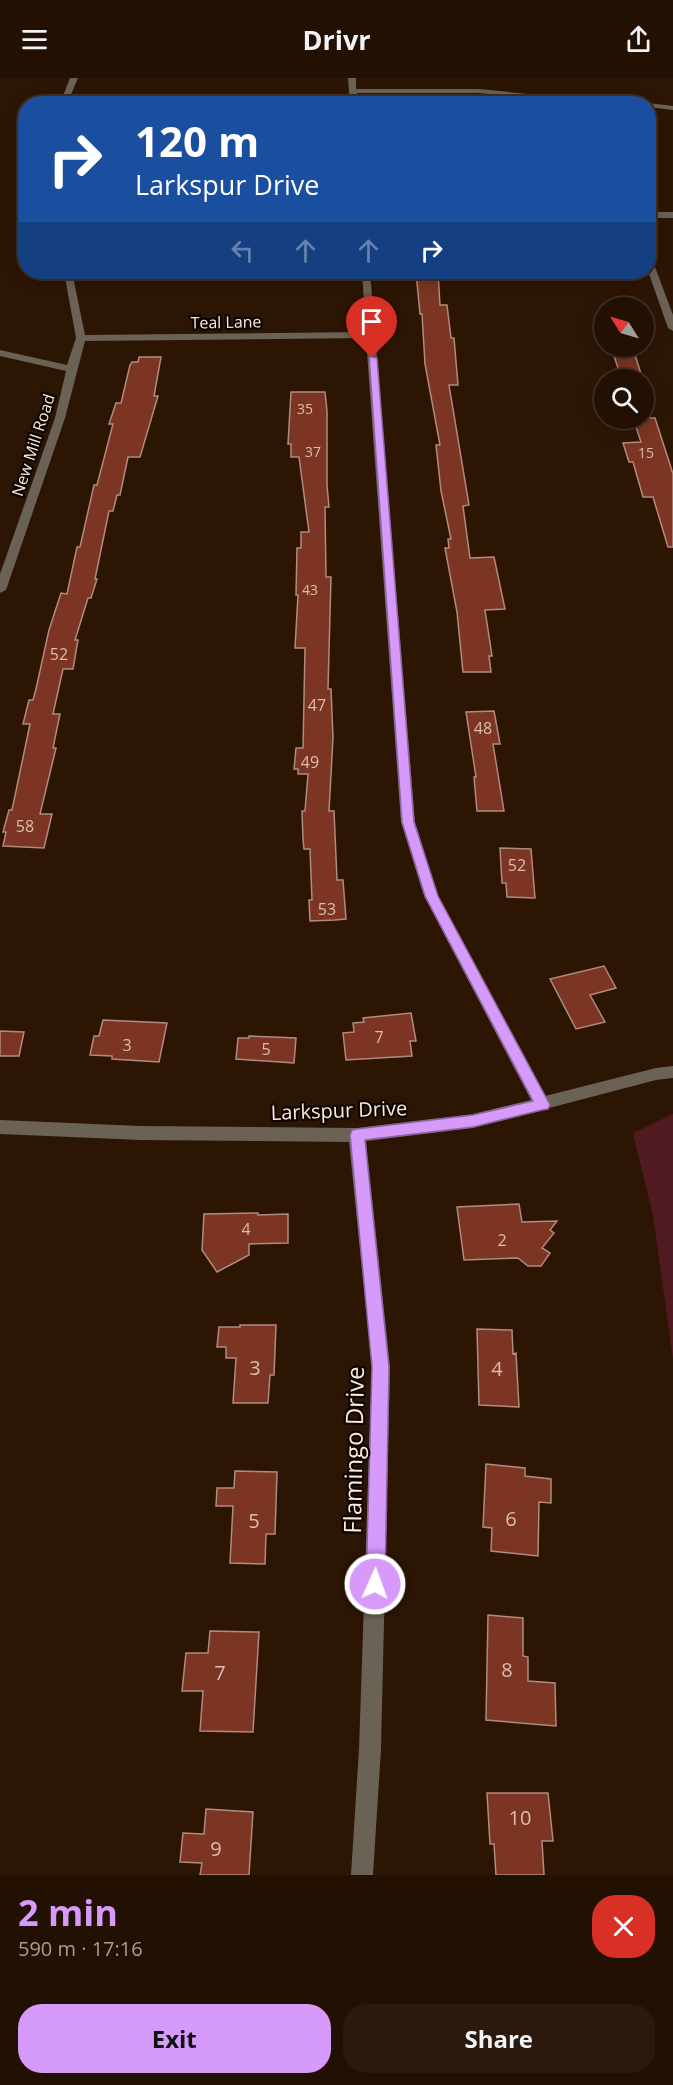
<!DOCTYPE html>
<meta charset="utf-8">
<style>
:root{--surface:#221002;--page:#2a190c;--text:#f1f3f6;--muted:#a29d99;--line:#3f3024;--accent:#d69bfa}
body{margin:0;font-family:"Open Sans",sans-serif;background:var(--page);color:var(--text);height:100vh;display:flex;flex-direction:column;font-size:22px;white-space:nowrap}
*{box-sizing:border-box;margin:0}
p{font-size:20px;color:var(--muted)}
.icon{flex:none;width:33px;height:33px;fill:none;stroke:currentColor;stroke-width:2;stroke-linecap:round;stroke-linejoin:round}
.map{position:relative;height:1797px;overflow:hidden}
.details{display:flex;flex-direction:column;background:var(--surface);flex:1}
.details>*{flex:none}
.guide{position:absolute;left:18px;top:18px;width:638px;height:183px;border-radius:24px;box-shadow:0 3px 15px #0003,0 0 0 2px var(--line);background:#1a4fa0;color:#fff;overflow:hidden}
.needle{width:39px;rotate:307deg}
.controls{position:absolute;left:594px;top:219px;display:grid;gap:12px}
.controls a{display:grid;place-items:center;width:60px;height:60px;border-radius:50%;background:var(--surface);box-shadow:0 3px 15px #0003,0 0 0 2px var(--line);font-size:30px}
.pin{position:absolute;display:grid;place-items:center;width:51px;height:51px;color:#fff;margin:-62px -26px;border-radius:50% 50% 50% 0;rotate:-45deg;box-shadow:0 0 6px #0007}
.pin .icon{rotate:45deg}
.me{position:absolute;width:66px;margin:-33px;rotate:2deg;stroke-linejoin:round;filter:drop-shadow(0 0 4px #0008)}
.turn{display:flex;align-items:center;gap:21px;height:126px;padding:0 18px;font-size:27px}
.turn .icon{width:78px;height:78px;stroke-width:2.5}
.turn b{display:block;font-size:42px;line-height:51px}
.lanes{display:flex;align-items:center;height:57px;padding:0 18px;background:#0003;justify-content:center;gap:30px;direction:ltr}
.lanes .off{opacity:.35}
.round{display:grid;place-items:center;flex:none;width:63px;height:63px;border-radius:24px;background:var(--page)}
.summary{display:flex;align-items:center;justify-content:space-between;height:102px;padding:0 18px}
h1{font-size:36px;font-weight:700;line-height:45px;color:var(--accent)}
.button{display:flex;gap:12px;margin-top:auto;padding:12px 18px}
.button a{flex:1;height:69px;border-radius:24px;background:var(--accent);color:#111;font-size:24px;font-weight:700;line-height:69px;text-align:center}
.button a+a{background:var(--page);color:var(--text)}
header{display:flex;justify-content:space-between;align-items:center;height:78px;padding:0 18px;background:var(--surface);font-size:27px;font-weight:700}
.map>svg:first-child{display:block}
</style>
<header><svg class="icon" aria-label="menu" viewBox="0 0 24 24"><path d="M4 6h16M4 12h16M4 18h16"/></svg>Drivr<svg class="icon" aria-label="share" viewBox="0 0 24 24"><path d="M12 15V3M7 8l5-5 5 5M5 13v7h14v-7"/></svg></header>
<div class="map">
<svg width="673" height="1797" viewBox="0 0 673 1797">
<rect width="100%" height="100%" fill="#2d1503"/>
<!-- green -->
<path fill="#511a22" d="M673,1036v245l-20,-143 -20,-83z"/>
<!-- building -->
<path fill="#7b3522" stroke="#b08b80" stroke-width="1.5" d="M416,194h22l2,33h7l4,33h3l4,47h-9l20,120 -6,1 7,52 24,-1 11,52 -20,1 7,46h-3l2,16h-28l-6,-60 -12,-64h4l-1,-9h3l-10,-48 -5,-46h4l-15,-81 -3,-50h-2z
M635,277l8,25h-21l-8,-24z
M139,279h22l-7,39h4l-18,61h-12l-8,38h-3l-4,16h-4l-14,68h2l-6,19h-3l-13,42h3l-5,29h-10l-10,45h7l-7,34h3l-16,66h12l-8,34 -41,-2 3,-14h-3l6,-22h3l18,-86h-7l6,-24h4l3,-11 13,-59 12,-37 6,1 10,-47h3l14,-62h3l16,-61h-4l7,-21h5l9,-38 2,-3h6z
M291,314h34l2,19v74l2,22h-4l1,70h5l-3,112h3l2,49 -4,73h5l3,69h6l3,39 -11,1 -25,1 -1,-21h3l-2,-51h-6l-1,-10 -1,-28h3l3,-37h-10v-5h-4l2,-21h7l2,-100h-10l3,-53h-2l1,-47h4v-16h8l-10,-75h-8v-13h-3z
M633,340h22l18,56v73h-5l-15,-50h-10l-10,-35h-4l-6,-19 18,-1z
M494,633l6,33h-7l11,67h-27l-3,-34h2l-10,-65z
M500,770l31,1 4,49 -28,-1 -1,-14h-4z
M604,888l12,22 -26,7 15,27 -29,7 -26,-50z
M411,935l5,28h-6l2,15 -66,4 -3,-27 11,-1 -1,-9 11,-1 -1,-4z
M103,942l64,3 -8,39 -47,-3v-3l-22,-1 4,-19h5z
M0,953l24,1 -5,24h-19z
M249,958l47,2 -2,25 -58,-4 2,-21h11z
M519,1126l3,18 35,-1 -7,9 4,3 -12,15 8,5 -9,13h-13l-10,-8 -54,2 -7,-53z
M258,1135v2l30,-1v29l-39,1v11l-32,17 -15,-22 2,-36z
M240,1247h36l-2,50h-4l-2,28h-35l3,-45h-10v-11h-9l2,-20h21z
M477,1251l35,1 1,24 3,-1 3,54 -40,-2z
M486,1386l39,4v8l26,3v24l-12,-1 -1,54 -47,-5 1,-23 -9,-1z
M235,1393l42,1 -2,62h-9l-1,30 -35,-1 3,-57h-17l1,-18h17z
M488,1537l35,3v38l5,1v24l27,2 1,43 -70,-6z
M210,1553l49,1 -6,100 -53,-1 3,-40h-21l4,-38h22z
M487,1715h61l5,48h-11l2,34h-48l-2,-31h-4z
M206,1731l47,3 -4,63h-49l2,-12 -22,-1 3,-29 21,1z"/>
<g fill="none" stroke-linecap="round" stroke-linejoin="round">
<!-- minor -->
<path fill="#6a6255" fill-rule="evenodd" d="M70,0h8l-11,26h-7z
M348,0h8v11h123l149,15h-33l-116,-11h-122l1,11h-8z
M648,25l25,3v4l-25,-3v-3h-3z
M648,134h25v6h-25z
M648,178l4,3 21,56v16l-5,-3 -20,-57z
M64,194h8l13,63 281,-3 -4,-60h8l45,550 23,74 107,200 111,-28 17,-2v12l-17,2 -183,48 -107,13 24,226 -9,382 -8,126h-22l8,-126 13,-382 -23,-225 -208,-2 -141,-6v-14l141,6 216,2 116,-14 58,-14 -107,-204 -23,-74 -35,-484 -281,3 -20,77 -59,172 -6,3v-19l55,-156 11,-47 -66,-15v-6l67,15 9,-27z"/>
</g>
<!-- route -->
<path fill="#d69bfa" stroke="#8b65a2" stroke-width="1.5" d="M369,278l8,2 37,464 24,74 112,209 -2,4 -6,1 -69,17 -108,13 24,227 -4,217 -3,7 -7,2 -6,-2 -3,-7 6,-217 -22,-232 2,-5 5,-1 116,-14 60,-14 -108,-205 -23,-74z"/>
<g text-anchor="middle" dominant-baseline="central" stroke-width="4.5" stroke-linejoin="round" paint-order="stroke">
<!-- far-number labels -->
<g font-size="14" fill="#dcbeb0">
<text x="305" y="330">35</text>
<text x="313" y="373">37</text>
<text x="646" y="374">15</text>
<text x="310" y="511">43</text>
</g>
<!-- far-street labels -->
<g font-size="16" fill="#fcebdf" stroke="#0e0501">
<text transform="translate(226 244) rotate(-1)">Teal Lane</text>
<text transform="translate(33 367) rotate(-72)">New Mill Road</text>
</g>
<!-- number labels -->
<g font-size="16" fill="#dcbeb0">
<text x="59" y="576">52</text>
<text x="317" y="627">47</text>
<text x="483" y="650">48</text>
<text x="310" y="684">49</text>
<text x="25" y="748">58</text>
<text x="517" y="787">52</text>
<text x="327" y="831">53</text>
<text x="379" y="959">7</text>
<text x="127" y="967">3</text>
<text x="266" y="971">5</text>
<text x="246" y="1151">4</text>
<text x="502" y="1162">2</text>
</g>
<!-- street labels -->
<g font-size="20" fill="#fcebdf" stroke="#0e0501">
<text transform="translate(339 1032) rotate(-2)">Larkspur Drive</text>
</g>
<!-- near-number labels -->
<g font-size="20" fill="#dcbeb0">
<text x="255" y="1289">3</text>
<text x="497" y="1290">4</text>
<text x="511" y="1440">6</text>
<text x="254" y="1442">5</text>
<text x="507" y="1591">8</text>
<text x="220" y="1594">7</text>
<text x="520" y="1739">10</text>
<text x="216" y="1770">9</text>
</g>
<!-- near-street labels -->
<g font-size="24" fill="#fcebdf" stroke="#0e0501">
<text transform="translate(353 1372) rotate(-89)">Flamingo Drive</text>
</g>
</g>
</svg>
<div class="controls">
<a><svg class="needle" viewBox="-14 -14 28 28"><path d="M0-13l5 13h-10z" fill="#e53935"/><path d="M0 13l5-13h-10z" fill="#a29d99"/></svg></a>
<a><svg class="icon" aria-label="search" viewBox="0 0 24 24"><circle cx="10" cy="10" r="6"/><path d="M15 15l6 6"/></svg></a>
</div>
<div class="pin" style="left:372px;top:280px;background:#d93025"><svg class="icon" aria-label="arrive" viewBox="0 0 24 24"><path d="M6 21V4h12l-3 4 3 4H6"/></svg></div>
<svg class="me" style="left:375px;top:1506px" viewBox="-20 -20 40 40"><circle r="17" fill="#d69bfa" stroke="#fff" stroke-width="3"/><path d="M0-11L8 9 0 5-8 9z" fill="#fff"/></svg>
<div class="guide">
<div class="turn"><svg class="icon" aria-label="right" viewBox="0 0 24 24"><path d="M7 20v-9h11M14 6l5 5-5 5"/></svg><div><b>120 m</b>Larkspur Drive</div></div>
<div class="lanes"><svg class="icon off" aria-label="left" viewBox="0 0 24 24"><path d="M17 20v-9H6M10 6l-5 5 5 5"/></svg><svg class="icon off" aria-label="ahead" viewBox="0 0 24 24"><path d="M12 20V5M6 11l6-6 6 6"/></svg><svg class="icon off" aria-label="ahead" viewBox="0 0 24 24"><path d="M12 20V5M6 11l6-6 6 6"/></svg><svg class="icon" aria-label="right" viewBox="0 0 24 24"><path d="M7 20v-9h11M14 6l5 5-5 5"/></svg></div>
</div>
</div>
<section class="details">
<div class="summary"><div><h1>2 min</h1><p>590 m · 17:16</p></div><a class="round" style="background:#d93025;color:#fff"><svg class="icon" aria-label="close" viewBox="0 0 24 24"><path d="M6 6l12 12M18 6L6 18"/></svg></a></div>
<div class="button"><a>Exit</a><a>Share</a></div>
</section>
